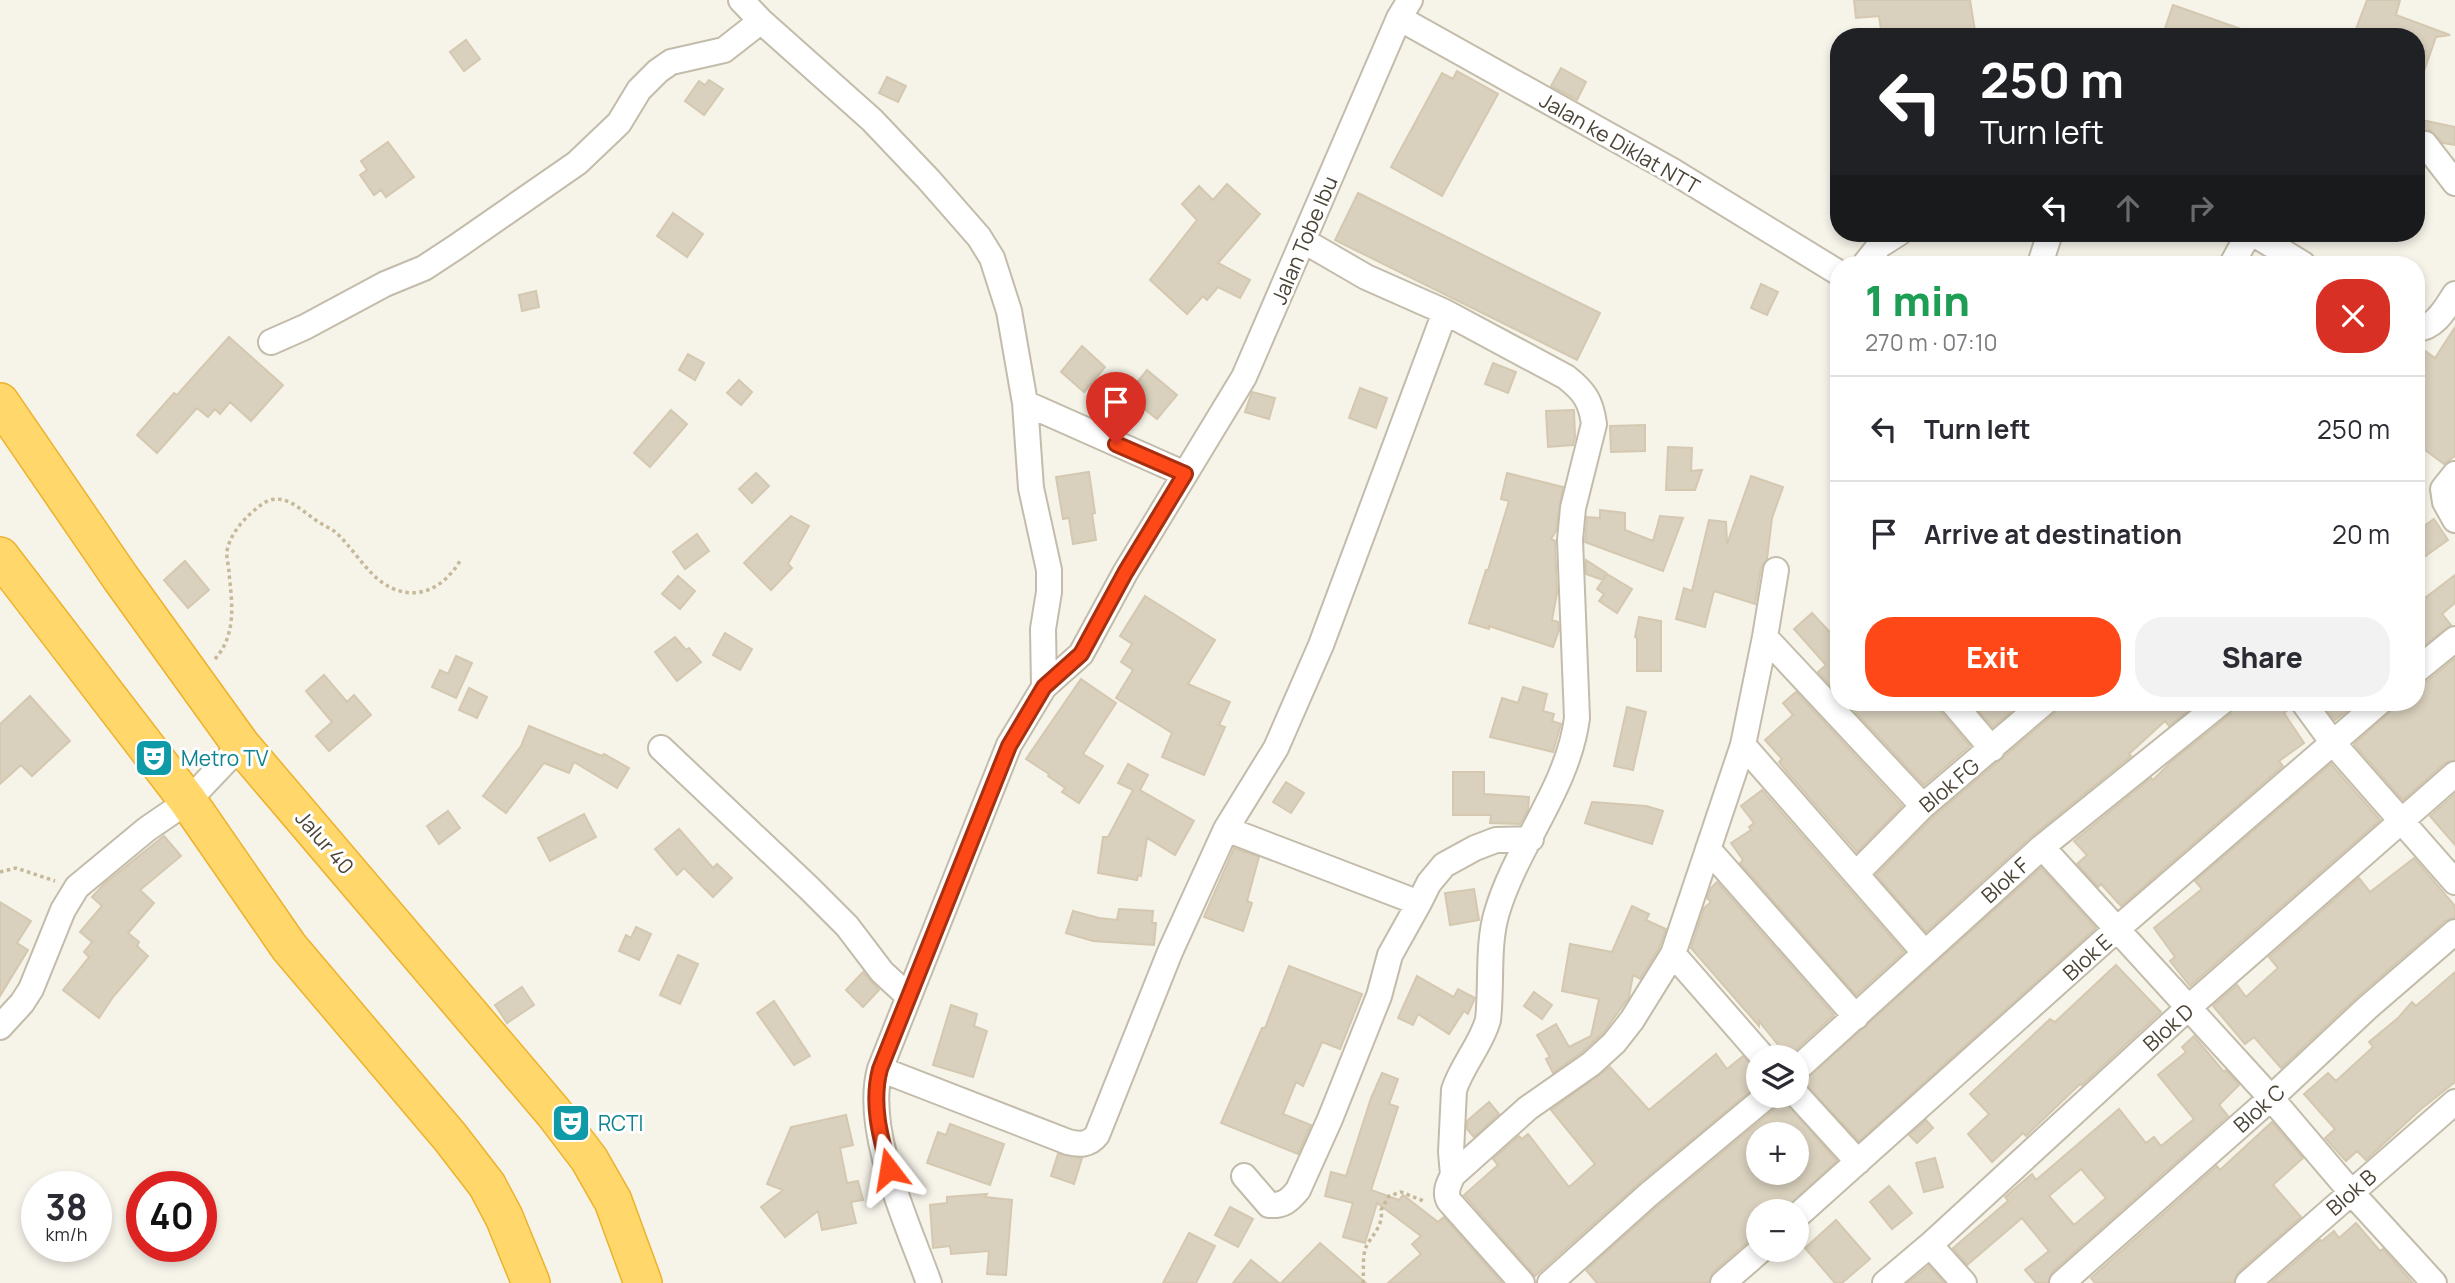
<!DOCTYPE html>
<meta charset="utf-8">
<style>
:root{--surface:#fff;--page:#f2f2f3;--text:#2b2b33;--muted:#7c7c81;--line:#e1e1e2;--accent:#ff4817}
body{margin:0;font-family:Manrope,sans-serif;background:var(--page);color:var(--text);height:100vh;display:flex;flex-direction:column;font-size:26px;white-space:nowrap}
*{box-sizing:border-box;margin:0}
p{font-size:23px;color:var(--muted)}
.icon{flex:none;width:38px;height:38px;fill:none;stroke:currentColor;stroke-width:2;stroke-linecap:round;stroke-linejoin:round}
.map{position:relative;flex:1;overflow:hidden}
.drawer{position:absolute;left:1830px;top:256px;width:595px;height:455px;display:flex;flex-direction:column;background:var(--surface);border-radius:28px;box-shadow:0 4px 10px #0003}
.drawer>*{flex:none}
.banner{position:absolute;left:1830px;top:28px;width:595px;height:214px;border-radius:28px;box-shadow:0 4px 10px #0003;background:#202124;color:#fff;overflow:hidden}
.controls{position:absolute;left:1746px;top:1045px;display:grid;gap:14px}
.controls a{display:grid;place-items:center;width:63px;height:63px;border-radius:50%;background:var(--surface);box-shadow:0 4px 10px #0003;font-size:35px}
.speed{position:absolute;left:21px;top:1171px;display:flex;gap:14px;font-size:35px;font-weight:700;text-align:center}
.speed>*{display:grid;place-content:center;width:91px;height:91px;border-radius:50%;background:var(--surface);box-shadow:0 4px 10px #0003;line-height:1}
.speed small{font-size:18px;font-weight:400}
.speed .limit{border:10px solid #d22;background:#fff;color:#111}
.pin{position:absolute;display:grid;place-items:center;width:60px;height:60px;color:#fff;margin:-72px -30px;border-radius:50% 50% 50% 0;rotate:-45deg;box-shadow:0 0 7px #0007}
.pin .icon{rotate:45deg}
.me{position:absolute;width:77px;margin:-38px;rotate:346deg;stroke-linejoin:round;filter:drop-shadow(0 0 5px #0008)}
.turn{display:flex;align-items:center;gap:24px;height:147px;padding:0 35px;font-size:32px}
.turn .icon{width:91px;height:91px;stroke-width:2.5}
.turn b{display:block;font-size:49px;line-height:60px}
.lanes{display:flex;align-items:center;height:66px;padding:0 35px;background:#0003;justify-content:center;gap:35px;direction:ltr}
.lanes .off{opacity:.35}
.round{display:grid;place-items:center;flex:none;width:74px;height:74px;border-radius:28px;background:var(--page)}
.headline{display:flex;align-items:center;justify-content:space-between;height:119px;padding:0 35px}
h1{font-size:42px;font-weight:800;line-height:52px;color:#1e9e55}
.cta{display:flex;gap:14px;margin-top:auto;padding:14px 35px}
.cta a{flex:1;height:80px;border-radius:28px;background:var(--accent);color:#fff;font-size:28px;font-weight:800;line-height:80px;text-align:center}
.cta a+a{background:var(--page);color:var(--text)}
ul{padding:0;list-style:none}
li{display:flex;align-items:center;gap:21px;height:105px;padding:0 35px;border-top:2px solid var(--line)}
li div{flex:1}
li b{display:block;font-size:26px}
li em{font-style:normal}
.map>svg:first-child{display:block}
</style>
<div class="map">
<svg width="2455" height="1283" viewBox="0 0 2455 1283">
<rect width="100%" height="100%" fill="#f6f3e9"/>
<!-- building -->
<path fill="#d9d0bd" stroke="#d4c8b0" stroke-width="2" fill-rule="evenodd" d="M1854,0h116l6,37h-94l-3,-21 -23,2z
M2367,0h33l-4,15 54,20 -14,2 -17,48h-2v-48h-64z
M2173,5l82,29v3h-93z
M466,40l14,19 -16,12 -14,-19z
M1561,68l25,14 -9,18 -26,-14z
M1457,71l41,23 -56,102 -51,-29 51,-94 11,6z
M887,77l19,9 -8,16 -19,-9z
M709,80l14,9 -19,26 -19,-14 14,-20 6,4z
M2417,119l38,8v18l-12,-2 -13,-13 -13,2z
M388,142l26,35 -28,20 -5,-7 -7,5 -14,-20 7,-5 -6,-9z
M1227,184l33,30 -42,49 32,17 -10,18 -22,-11 -11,13 -4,-4 -16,18 -37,-34 47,-60 -15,-16 17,-18 14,14z
M1358,193l242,120 -23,47 -242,-120z
M673,213l30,21 -16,23 -30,-21z
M1761,284l17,8 -11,23 -16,-7z
M536,291l3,16 -17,4 -3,-16z
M2455,327v129l-11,8 -27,-20v-9l6,-9 -6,-5v-76l18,13z
M229,337l54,48 -32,36 -21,-19 -10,12 -5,-5 -7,8 -11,-9 -40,45 -20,-18 37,-42 3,2z
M1082,346l23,21 -21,25 -23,-20z
M688,354l16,9 -9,17 -16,-10z
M1493,363l23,9 -8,21 -23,-9z
M1147,370l30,25 -20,24 -30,-24z
M739,380l13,12 -11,13 -14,-12z
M1360,388l27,10 -11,30 -27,-10z
M1252,392l23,6 -6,21 -24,-7z
M671,410l16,14 -37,43 -16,-14z
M1574,410l1,27 -2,8 -25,2 -2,-36z
M1645,425v26l-34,1 -1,-26z
M1668,447l24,1 -1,23 11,-1 -7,20h-29z
M1089,472l6,41 -3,1 4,26 -23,4 -4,-26 -6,1 -7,-42z
M756,473l13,13 -17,17 -13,-14z
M1507,473l56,14 -7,44 -5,8 4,2 2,52 -5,27 6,2 1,8 -6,17 -64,-21v3l-20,-6 17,-53h2l21,-69 -8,-2z
M1751,476l32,11 -11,31 -5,41 -6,9 -6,36 -41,-13 -9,36 -29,-8 8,-31 8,3 17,-71 17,2 1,22z
M1600,510l25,3v17l28,11 7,-25 23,2 -20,53 -78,-29 2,-25 13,1z
M791,516l18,10 -21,38 4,4 -21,22 -27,-27z
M2434,519l14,21 -31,22v-31z
M697,534l12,17 -24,18 -12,-17z
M1586,560l20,13 -3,7 4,-6 25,15 -15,24 -18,-12 5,-7 -7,-5 6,-9 -17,-6z
M185,561l24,29 -21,18 -24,-28z
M2455,575v28l-13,11 9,11 -34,26v-47z
M678,576l17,15 -15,18 -18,-15z
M1145,596l70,44 -27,44 42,18 -11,23 6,2 -21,48 -42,-18 10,-24 -56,-35 17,-28 -12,-8 11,-18 -12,-8z
M1812,613l27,29v53l-21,-23 8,-7 -32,-36z
M1639,617l22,4v50h-24v-33l-2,-1z
M725,633l27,16 -12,21 -27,-15z
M675,637l11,13 3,-2 12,14 -24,19 -22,-29z
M456,656l16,7 -16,35 -24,-11 8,-17 8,4z
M2455,658v102l-10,3 -42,37 -49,-56 47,-42h16v-17l9,-3z
M324,675l23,27 7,-7 17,20 -42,36 -13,-15 16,-14 -26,-31z
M1081,679l35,24 -33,51 20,12 -24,37 -17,-11 3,-4 -17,-12 1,-2 -23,-15z
M1523,687l24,7 -4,17 11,3 -2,7 9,3 -8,28 -63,-15 12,-39 16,5z
M469,688l18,9 -10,21 -18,-8z
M1796,692l106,114 -45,46 -71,-81 -7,-9 3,-3 -17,-19 28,-25 -10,-12z
M30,696l40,45 -38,35 -11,-11 -21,19v-60z
M1846,702h92l3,10 29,34 -46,39z
M1971,702h51l-29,25z
M2060,702h139l-30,24 -4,-5 -36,33 2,2 -99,80 -106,96 -50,-57 57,-58 122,-104z
M2237,702h51l2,6 -6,5 20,30 -25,18 4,5 -162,140 -20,-22 -3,3 -21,-23 10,-9 -13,-14 77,-63 2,2 19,-19 59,-47z
M2321,702h37l-23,18z
M1627,707l19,5 -13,58 -19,-4z
M529,726l73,30 2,-2 25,14 -12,20 -43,-26 -5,11 -25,-10 -38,50 -23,-17 38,-50z
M1128,764l20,11 -8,15 54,31 -19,34 -28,-17 -6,38 -3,-1 -1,5 -39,-7 5,-36h5l25,-47 -15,-7z
M2331,764l49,56 -190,166 -20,-25 5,-4 -21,-29 48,-39 -7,-8z
M1453,772h31v22l45,3 -1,13 -8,14 -30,-1 1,-8h-38z
M1286,782l18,11 -13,20 -18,-11z
M1762,790l142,162 -48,43 -116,-132 3,-3 -12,-17 20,-13 -2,-3 5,-4 -13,-17z
M2455,794v51l-25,-29z
M1592,802l54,4 17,5 -11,33 -67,-21z
M448,811l12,17 -21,16 -12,-18z
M584,814l12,23 -46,24 -12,-23z
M679,829l34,39 4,-4 15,14 -19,19 -29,-29 -7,7 -22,-26z
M164,836l17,20 -41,34 14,13 -26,30 11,9 -2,4 11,10 -35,41 -14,21 -36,-28 26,-33 -5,-5 8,-10 -12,-10 22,-26 -10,-9 12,-13z
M1234,848l25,9 -12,44 5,2 -9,28 -39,-14z
M2414,858l41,48v12l-10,3 -88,76 -76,71 -27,-31 -9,7 -32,-38 24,-21 9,12 32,-29 -9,-11 90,-79 11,14z
M2041,868l55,60 -237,213 -56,-59z
M1717,882l117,133 -46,42 -29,-36v5l-68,-78 13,-40 7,-6 -4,-4 4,-10z
M1474,889l5,31 -29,5 -5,-32z
M0,902l31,19 -14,22 11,7 -28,46z
M1632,906l17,8 -3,6 20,9 -7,19 -19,31 -7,-4 -4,22 -26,36 -21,19 -29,21 -7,-14 4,-2 -13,-22 19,-11 13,23 22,-11 8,-37 -37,-8 8,-47 42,8z
M1119,909l34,2 -1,12h4l-2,22 -61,-4 -27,-8 7,-22 26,7 18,2z
M636,927l15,7 -12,26 -20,-9 7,-16 5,3z
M678,955l20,9 -18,40 -20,-9z
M2116,965l45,47 -79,73 -2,-1 -54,52 -3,-3 -31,29 -24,-28 21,-20 -19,-20 80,-75 5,3z
M1289,966l73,28 -22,55 -18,-7 -19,44 -7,-4 -13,32 28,11 -13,29 -77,-31 41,-95h3z
M863,972l16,18 -16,17 -17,-17z
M2455,972v110l-34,27 -55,51 -9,-9 -11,10 -21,-23 10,-9 -31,-35 24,-21 8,8 37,-34 -4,-5 29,-24 14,-16 4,4z
M1417,976l37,21 4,-8 17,9 -7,16 -4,-3 -15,23 -31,-20 -5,11 -15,-7z
M522,987l12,18 -27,18 -12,-18z
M1534,992l18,13 -10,14 -18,-13z
M774,1001l36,55 -16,9 -37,-52z
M951,1005l26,9 -3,12 13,5 -14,46 -40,-12z
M2194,1036l30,36 2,-2 13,15 -20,20 9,11 -176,156 -4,11h-12l-11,-13 24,-19 -27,-33 -55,47 -14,-17 55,-47 -3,-4 27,-23 4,6 83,-71 27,34 8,-6 7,9 33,-27 -36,-44 28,-23 -4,-5zM2081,1169l25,29 -32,27 -25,-29z
M1716,1054l11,15 16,-13 16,15v13l-121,100 -103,92 -71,-81 34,-30 -5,-6 26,-23 3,3 6,-5 41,53 26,-23 -44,-54 59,-43 39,43z
M1382,1073l16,6 -9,25 9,3 -27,83 28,10 4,-5 35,27 6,-5 58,66h-114l33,-29 -9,-10 9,-8 -44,-33 -12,40 -22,-6 10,-34 -28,-7 6,-24 15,4 25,-78z
M1783,1099l54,62 -54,50h-24v24l-8,4 -38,33 -4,11h-112l-11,-13 72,-64 119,-99zM1759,1134h38v38h-38z
M1489,1102l10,12 -25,23 -7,-8v-8z
M846,1115l7,30 -13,3 7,35 11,-2 5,19 -12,2 5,21 -34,7 -4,-19 -33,26 -24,-30 22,-17 -16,-6 24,-57z
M1926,1120l7,8 -16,15 -8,-8z
M2272,1122l31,36 -30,27 28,32 -63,55 -4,11h-139l-4,-5 126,-112 3,4z
M950,1124l54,20 -14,41 -63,-22 11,-31 8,3z
M1058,1154l24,4 -8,26 -23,-8z
M1935,1158l8,29 -19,5 -8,-29z
M1889,1186l23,27 -20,16 -22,-27z
M987,1194l-2,3 27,3 -6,75 -19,-1 2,-23 -38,3 -1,-8 -17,2 -3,-43 17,-2v-6z
M1230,1207l23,12 -15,28 -23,-12z
M1836,1220l34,39 -28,24h-7l-30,-35z
M2356,1223l24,28 3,-2 30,34h-142l49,-43 2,1 12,-10 5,7z
M1189,1233l26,13 -19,37h-33z
M1320,1243l46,40h-85z
M1251,1260l28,23h-46z
M1929,1266l15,17h-36z"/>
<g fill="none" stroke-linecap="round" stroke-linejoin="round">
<!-- minor casing -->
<g stroke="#c3bcaa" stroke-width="28">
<path id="minor" d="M741,0l20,21 111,99 57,60 50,57 13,21 17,53 16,92 6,85 18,82v22l-6,37 1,58
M1399,18l272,152 168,103
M2425,144l30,39
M2252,233l51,31
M1304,241l62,36 79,35 121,65c18,14 25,24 28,47l-21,84 -3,32 7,178c-9,70 -60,127 -80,194 -10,32 -5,74 -9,108 -7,25 -26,45 -34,70l-3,62 2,23
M1865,264l15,-19 19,-12
M2040,264l10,-31
M2232,264l17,-31
M2417,329c19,-2 28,-20 38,-35
M271,342l34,-15 80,-43 39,-16 32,-21 121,-84 42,-40 20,-33 19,-19 13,-9 53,-12 37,-29
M1025,403l160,71
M2455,474l-12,15 2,13 10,18
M1765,637l158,169
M2417,670l38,-31
M1952,702l40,47
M2303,702l30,41 122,139
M1743,745l181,207
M661,748l148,140 38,38 35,46 26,24
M1226,829l50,-81 45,-103 124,-333
M2042,847l229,251 80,94 83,91
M1708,849l148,168
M1857,873l66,-67 122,-104
M1673,954l90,103
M0,1027l22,-24 9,-14 32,-79 14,-23 70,-58 41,-28 53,-56
M880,1069l188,73c12,3 21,3 29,-7l73,-183 56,-123 193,74 10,-20 15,-18 31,-17 21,-8 35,-1
M1797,1069l245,-222 180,-145
M1797,1095l61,67
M1244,1176l25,29c14,1 20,-4 29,-15l32,-71 49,-123 11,-41 29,-52
M1797,1216l319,-286 264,-228
M1930,1245l34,38
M929,1283c-21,-59 -66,-152 -49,-214l129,-324 35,-58 37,-33 44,-81 119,-196 155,-359 11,-18
M1522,1283l-73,-82c-5,-9 0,-18 4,-26l75,-67 63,-44 23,-21 18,-23 41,-66 70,-209 22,-108 11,-67
M1550,1283l98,-88 119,-99
M1723,1283l38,-33
M1885,1283l45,-38 258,-237 267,-234
M2062,1283l209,-185 96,-90 88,-76
M2248,1283l207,-181"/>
</g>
<!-- highway casing -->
<g stroke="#edb22d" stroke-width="40">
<path id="highway" d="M0,402l120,175 121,168 313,368 35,46 24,42 30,82
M0,556l188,245 101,146 161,190 37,48 17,32 27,66"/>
</g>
<!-- path -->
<path stroke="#c6b99a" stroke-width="3.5" stroke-dasharray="3.5 3.5" stroke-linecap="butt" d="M215,659c22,-25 17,-56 14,-86 0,-7 -3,-15 -2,-22 3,-18 20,-36 34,-46 22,-17 41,7 59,18 5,3 10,5 14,8 18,15 32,42 52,54 30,18 59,3 75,-26
M0,872l16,-4 39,13
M1363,1283c1,-11 -1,-26 3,-36 6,-12 18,-22 15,-37l8,-14 12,-4 25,10"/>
<!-- minor -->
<use href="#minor" stroke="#fff" stroke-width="24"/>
<!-- highway -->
<use href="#highway" stroke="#ffd76b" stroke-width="37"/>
</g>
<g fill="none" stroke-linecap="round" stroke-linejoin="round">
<!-- route casing -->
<g stroke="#a62f0f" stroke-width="18">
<path id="route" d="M889,1169c-9,-33 -18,-66 -9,-100l129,-323 35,-59 37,-33 44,-81 60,-99 -69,-30"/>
</g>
<!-- route -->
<use href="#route" stroke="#ff4817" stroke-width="12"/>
</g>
<!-- icons -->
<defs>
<g id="theatre-square" transform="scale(2.0125)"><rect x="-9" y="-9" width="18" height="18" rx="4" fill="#0f9aa8" stroke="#fff"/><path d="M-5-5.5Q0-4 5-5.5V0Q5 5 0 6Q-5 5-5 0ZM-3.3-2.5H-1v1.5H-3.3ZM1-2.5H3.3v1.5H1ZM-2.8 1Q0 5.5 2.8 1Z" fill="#fff"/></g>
</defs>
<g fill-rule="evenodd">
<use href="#theatre-square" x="154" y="758"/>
<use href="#theatre-square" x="571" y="1123"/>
</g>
<g text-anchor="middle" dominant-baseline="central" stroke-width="6" stroke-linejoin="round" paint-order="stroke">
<!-- street labels -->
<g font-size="21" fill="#4b4436" stroke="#fff">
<text transform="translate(1620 143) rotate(30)">Jalan ke Diklat NTT</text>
<text transform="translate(1304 240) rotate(-67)">Jalan Tobe Ibu</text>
<text transform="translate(1949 785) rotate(-40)">Blok FG</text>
<text transform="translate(325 842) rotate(49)">Jalur 40</text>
<text transform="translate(2005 880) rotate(-42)">Blok F</text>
<text transform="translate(2087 957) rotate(-42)">Blok E</text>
<text transform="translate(2168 1027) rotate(-42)">Blok D</text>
<text transform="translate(2259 1108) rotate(-42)">Blok C</text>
<text transform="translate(2351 1192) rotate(-41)">Blok B</text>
</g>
<!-- culture labels -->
<g font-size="21" fill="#0d838f" stroke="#fff" text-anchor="start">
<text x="181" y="758">Metro TV</text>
<text x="598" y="1123">RCTI</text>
</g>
</g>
</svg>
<div class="controls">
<a><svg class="icon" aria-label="layers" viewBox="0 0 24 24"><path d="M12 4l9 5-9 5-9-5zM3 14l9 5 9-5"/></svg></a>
<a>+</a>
<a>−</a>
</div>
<div class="speed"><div>38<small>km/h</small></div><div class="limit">40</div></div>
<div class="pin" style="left:1116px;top:444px;background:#d93025"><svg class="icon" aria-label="arrive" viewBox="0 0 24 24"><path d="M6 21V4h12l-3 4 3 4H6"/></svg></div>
<svg class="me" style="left:889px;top:1169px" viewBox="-20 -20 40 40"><path d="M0-17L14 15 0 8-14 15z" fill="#ff4817" stroke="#fff" stroke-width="4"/></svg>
<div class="banner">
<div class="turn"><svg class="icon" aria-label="left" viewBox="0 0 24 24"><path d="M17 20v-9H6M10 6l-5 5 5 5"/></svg><div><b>250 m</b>Turn left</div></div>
<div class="lanes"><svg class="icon" aria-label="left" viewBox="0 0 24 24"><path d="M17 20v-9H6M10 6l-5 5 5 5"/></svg><svg class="icon off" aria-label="ahead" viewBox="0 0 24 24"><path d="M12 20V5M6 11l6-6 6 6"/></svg><svg class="icon off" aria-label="right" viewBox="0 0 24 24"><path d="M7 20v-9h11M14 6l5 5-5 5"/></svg></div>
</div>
<section class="drawer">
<div class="headline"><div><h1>1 min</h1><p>270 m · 07:10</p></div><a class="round" style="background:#d93025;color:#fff"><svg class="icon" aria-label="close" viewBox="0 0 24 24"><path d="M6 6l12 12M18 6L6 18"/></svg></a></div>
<ul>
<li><svg class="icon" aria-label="left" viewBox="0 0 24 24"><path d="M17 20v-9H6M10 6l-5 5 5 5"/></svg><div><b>Turn left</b></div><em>250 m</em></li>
<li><svg class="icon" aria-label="arrive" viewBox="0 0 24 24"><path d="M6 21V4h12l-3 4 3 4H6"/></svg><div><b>Arrive at destination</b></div><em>20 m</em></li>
</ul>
<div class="cta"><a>Exit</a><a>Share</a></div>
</section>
</div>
